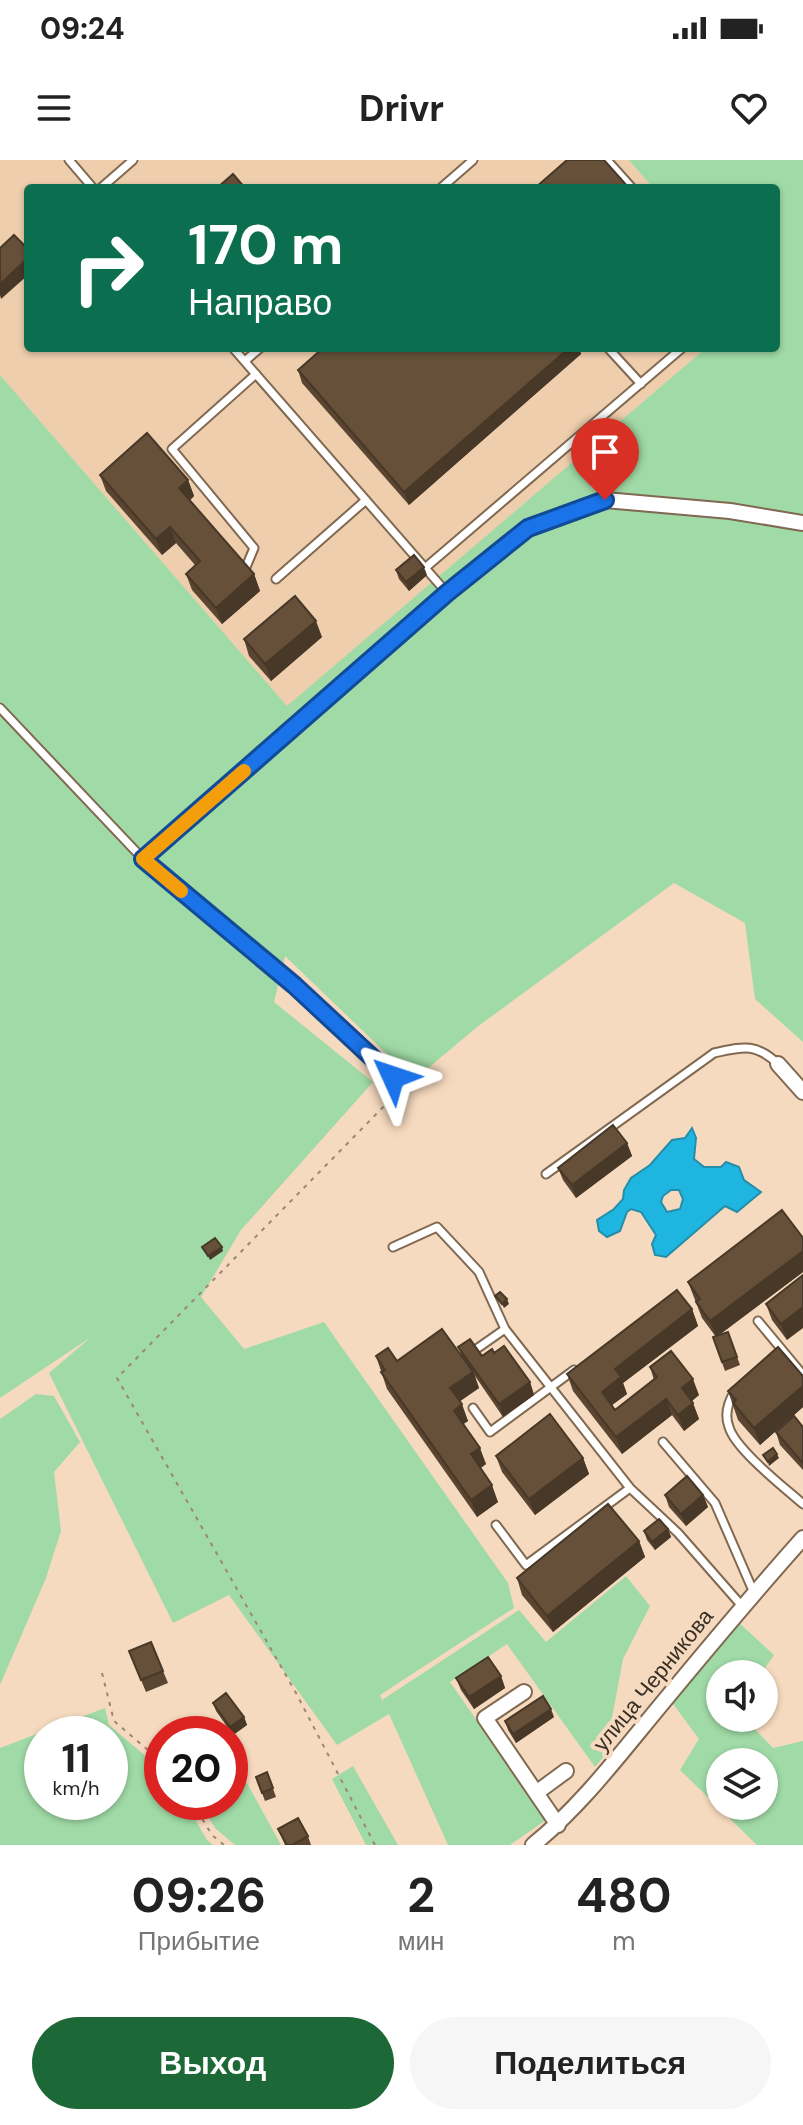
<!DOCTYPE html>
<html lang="ru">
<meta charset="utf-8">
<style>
:root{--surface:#fff;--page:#f6f6f6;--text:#222;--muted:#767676;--accent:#1c6836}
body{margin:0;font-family:"DM Sans",sans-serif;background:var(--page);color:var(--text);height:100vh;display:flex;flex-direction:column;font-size:30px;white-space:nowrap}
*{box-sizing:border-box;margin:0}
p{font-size:26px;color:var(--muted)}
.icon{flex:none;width:44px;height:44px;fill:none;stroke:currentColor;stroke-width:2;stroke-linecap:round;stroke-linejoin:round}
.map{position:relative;height:1685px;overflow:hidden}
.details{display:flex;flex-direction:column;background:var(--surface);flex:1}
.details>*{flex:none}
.banner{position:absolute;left:24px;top:24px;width:756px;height:168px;border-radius:8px;box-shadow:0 2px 6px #0004;background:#0b6e4f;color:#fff;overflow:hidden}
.buttons{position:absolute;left:706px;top:1500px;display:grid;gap:16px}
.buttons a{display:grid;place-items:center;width:72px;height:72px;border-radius:50%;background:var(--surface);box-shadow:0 2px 6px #0004;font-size:40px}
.speed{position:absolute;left:24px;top:1556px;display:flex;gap:16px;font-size:40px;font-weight:700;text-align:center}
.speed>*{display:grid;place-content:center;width:104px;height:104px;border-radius:50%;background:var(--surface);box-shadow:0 2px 6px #0004;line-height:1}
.speed small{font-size:20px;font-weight:400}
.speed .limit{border:12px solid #d22;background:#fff;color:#111}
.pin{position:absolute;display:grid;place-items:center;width:68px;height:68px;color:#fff;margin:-82px -34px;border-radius:50% 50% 50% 0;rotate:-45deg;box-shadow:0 0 8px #0007}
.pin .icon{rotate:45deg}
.me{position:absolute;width:88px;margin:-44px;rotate:312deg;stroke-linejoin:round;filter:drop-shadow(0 0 6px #0008)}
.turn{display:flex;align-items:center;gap:28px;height:168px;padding:0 32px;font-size:36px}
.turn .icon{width:104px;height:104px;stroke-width:2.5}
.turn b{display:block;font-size:56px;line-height:68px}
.eta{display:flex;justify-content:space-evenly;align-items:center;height:136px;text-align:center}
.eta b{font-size:48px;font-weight:700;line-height:56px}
.cta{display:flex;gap:16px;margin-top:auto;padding:16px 32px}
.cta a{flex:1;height:92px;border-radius:48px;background:var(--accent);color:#fff;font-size:32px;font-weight:700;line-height:92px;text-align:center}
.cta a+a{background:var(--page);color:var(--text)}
.status{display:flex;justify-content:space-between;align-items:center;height:56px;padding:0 40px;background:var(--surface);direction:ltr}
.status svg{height:22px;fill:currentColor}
header{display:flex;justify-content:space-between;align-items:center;height:104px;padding:0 32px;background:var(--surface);font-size:36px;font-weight:700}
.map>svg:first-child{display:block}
</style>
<div class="status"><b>09:24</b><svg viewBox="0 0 49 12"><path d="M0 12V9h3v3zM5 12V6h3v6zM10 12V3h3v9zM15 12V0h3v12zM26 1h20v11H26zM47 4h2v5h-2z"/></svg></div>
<header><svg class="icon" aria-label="menu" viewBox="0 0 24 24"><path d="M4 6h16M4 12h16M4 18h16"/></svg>Drivr<svg class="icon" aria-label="heart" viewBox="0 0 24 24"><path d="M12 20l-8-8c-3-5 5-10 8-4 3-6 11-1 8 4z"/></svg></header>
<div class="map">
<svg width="803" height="1685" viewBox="0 0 803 1685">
<rect width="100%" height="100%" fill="#f6dabf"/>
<!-- built -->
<path fill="#eecead" d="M0,0h629l24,28h-625v160h678l-419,358 -287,-331z"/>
<!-- green -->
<path fill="#a0daa6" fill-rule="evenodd" d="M629,0h174v882l-48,-43 -10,-76 -71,-40 -197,144 -63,53 -129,-124 -11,46 99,80 -132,148 -40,67 43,52 80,-27 184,261 6,25 -134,87 2,5 137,-90 27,32 80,-66 24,30 -27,53 -18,96 -10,12 -88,-123 -57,38 96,138 -36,25h-62l-59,-131 -52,31 -108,-150 -56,28 -124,-250 42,-36 -91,61v-1023l287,331 419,-358h70v-160h-123z
M36,1234l18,2 26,46 -26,30 7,59 -15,47 -46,107v-266z
M736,1460l38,35 -13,19h-41v44h24l29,30 30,-7v104h-46l-77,-75 19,-31 -28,-38zM720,1602h44v44h-44z
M105,1548l4,17 53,45v32h23l22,38 6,5h-213v-97zM42,1574h68v68h-68z
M353,1606l45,79h-32l-34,-66z
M230,1607l17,16 34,62h-46l-20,-17 -16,-26h31z"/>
<!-- water -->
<path fill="#1eb6e1" stroke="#268da8" stroke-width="2" fill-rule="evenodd" d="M692,968l4,10 -2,21 10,8h17l5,-5 13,5 5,13 17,12 -24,20 -12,-6 -59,51 -11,-2 -3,-11 4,-9 -15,-23 -10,-3 -4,3 -7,19 -13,6 -8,-6 -2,-11 17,-11 9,-10 1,-9 7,-12 19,-13 22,-25 13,-2zM671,1030h8l4,9 -3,10 -13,3 -6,-10 2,-6z"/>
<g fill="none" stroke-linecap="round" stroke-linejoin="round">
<!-- lane casing -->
<g stroke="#816951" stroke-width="11">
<path id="lane" d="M69,0l24,28
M607,0l25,28
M101,28l32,-28
M441,28l32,-28
M233,188l214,245
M608,188l33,36
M245,201l15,-13
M246,407l8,-19 -82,-99 84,-75
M425,408l257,-220
M276,419l90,-79
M0,548l143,151 151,126 99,92
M546,1014l168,-121c28,-6 41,-11 64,11
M393,1087l44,-20 42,45 26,57 125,159 48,45 64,73
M758,1161l45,54
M475,1190l30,-21
M735,1231c-7,11 -11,23 -6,36 6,22 56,61 74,77
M473,1248l17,24 84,-62
M663,1282l52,61 39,90
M496,1365l30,40 104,-77"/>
</g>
<!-- street casing -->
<g stroke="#816951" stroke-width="18">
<path id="street" d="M143,699l304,-266 81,-65 77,-28 125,11 73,12
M778,904l25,28
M524,1532l-39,26 73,107
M536,1633l30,-22
M533,1685c49,-40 87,-91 127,-139 47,-57 94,-113 143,-168"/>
</g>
<!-- path -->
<path stroke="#9b8774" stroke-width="2" stroke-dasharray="4 6" stroke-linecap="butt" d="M102,1513l12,48 48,41
M192,1642l20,33 12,10
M375,1685l-79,-152 -179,-315 280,-285 -2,-7"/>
<!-- lane -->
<use href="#lane" stroke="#fff" stroke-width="7"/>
<!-- street -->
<use href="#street" stroke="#fff" stroke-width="14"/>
</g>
<!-- wall -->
<path fill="#594531" d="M323,188h256l2,6 -172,151 -107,-122 -4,-13z
M100,315l88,5 6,16 -5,5 65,73 6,17 -38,33 -30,-34 -6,-16 9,-9 -19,-22 -14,12 -56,-64z
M396,410l31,5 -18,16 -10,-12z
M322,477l-51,44 -22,-25 -5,-17z
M627,983l5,13 -56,42 -13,-18 -5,-12z
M803,1078v34l-85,64 10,-4 12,33 -15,6 -12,-34h3l-14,-19 -14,-36z
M803,1115l-16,65 -15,-20 -6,-16z
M692,1149l6,17 -75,57 4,11 -15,11 3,5 39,-30 -4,-13 49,28 -7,6 7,18 -15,12 -12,-16 -50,39 -49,-63 -6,-17z
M458,1187l24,9 12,-3 36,29 4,13 -31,22 -28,-41 4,12 -19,13 8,20 -5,3 23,40 -6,4 18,34 -21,15 -90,-128 -11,-33 21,5 64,-7z
M803,1216v31l-43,38 -22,-25 -10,-29z
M803,1267v43l-23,-25 -4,-13z
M496,1296l87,2 6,16 -54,41 -33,-43z
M665,1335h38l5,12 -22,19 -17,-19z
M668,1369l3,8 -16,13 -8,-10 -3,-9z
M639,1381l6,16 -92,75 -31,-37 -5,-17z
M151,1482l17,41 -22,9 -17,-41z
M501,1516l4,12 -31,21 -13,-19 -5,-12z
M213,1543l31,14 3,8 -14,10 -17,-24z
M554,1557l-38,26 -8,-13 -3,-9z
M267,1612l9,25 -11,4 -9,-24z
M278,1669l30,7 3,9h-26z"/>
<!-- shaded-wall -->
<path fill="#483828" d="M28,98v17l-27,24 -1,-4v-11z
M569,188h10l2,6 -172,151 -5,-13z
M188,320l6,16 -9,9 -6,-17z
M170,367l6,16 -14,12 -6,-16z
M424,407l3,8 -18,16 -3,-9z
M254,414l6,17 -38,33 -6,-16z
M316,461l6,16 -51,44 -6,-17z
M627,983l5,13 -56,42 -4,-13z
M222,1087l1,4 -13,9 -2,-4z
M803,1091v21l-87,65 -6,-16z
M507,1139l2,5 -5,4 -2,-4z
M803,1147v21l-16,12 -6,-16z
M692,1149l6,17 -75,57 4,11 -19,14 -6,-16 13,-23z
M473,1212l6,16 -23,16 -6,-16z
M693,1219l6,16 -11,9 -6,-16z
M530,1222l4,13 -31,22 -4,-13z
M803,1226v21l-43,38 -6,-17z
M666,1239l6,16 -50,39 -6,-17z
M693,1243l6,16 -15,12 -6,-16z
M462,1244l6,17 -9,6 -5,-16z
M480,1288l6,16 -9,7 -6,-17z
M777,1294l2,4 -10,8 -1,-4z
M583,1298l6,16 -54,41 -6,-16z
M492,1325l6,17 -21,15 -6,-17z
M703,1335l5,12 -22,19 -5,-12z
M668,1369l3,8 -16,13 -3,-8z
M639,1381l6,16 -92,75 -6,-16z
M501,1516l4,12 -31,21 -5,-12z
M551,1549l3,8 -38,26 -3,-9z
M244,1557l3,8 -14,10 -3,-8z"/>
<!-- building -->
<path fill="#675039" stroke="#483828" stroke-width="2" d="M567,0h37l25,28h-94z
M233,14l12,14h-28z
M14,75l14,14v9l-28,26v-36z
M323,188h246l-165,144 -106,-122z
M147,273l41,47 -9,8 75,86 -38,34 -30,-34 14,-13 -30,-34 -14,12 -56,-64z
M414,395l10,12 -18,15 -10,-12z
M295,436l21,25 -51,43 -21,-25z
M613,965l14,18 -55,42 -14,-17z
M782,1050l21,28v13l-93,70 -14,-19 4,-3 -12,-17z
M215,1078l7,9 -14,9 -6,-9z
M803,1115v32l-22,17 -15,-20z
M677,1130l15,19 -77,60 6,8 -19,15 13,18 42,-33 -7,-10 21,-16 22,28 -11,9 11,15 -15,12 -12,-16 -50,38 -49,-63z
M500,1132l7,7 -5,5 -7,-8z
M442,1169l31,43 -23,16 12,16 -8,7 26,37 -9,6 21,31 -21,15 -90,-128 4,-2 -9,-14 12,-8 9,13z
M728,1172l9,25 -15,5 -9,-25z
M470,1179l12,17 10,-7 2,4 10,-7 26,36 -31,22 -41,-57z
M778,1187l25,29v10l-49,42 -21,-25 3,-3 -8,-9z
M550,1254l33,44 -54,41 -33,-43z
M794,1256l9,11v36l-27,-31z
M773,1288l4,6 -9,8 -5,-7z
M687,1316l16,19 -22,19 -16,-19z
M608,1344l31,37 -92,75 -30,-38z
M659,1359l9,10 -16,13 -8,-11z
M151,1482l12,29 -22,9 -12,-29z
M488,1497l13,19 -32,21 -13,-19z
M226,1533l18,24 -14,10 -17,-24z
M543,1536l8,13 -38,25 -8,-13z
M267,1612l6,16 -11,5 -6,-16z
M298,1658l10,18 -16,9h-5l-9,-16z"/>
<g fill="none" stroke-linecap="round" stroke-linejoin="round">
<!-- route casing -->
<g stroke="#114b97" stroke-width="20">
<path id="route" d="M393,917l-99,-92 -151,-126 304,-266 81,-65 77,-28"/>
</g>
<!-- route -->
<use href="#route" stroke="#1a73e8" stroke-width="14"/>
<!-- slow -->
<path stroke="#f59e0b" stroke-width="14" d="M181,731l-38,-32 101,-88"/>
</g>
<g text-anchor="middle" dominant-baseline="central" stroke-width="8" stroke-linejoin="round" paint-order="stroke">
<!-- street labels -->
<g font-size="22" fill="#392e24" stroke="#f6dabf">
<text transform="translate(653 1520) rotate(-51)">улица Черникова</text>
</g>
</g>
</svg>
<div class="buttons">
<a><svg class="icon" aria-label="sound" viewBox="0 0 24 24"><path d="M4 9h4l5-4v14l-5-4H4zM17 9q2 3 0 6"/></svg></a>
<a><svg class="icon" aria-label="layers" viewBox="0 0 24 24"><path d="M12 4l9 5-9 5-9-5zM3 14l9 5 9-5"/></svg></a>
</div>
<div class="speed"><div>11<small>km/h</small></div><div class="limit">20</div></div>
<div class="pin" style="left:605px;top:340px;background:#d93025"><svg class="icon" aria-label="arrive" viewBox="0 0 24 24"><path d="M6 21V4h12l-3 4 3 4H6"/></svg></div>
<svg class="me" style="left:393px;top:917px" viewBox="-20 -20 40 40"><path d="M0-17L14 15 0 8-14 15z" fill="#1a73e8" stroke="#fff" stroke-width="4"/></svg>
<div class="banner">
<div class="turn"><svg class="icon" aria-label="right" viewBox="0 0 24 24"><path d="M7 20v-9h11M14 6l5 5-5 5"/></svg><div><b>170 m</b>Направо</div></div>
</div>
</div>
<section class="details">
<div class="eta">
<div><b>09:26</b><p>Прибытие</p></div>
<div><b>2</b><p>мин</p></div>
<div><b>480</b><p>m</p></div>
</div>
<div class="cta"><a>Выход</a><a>Поделиться</a></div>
</section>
